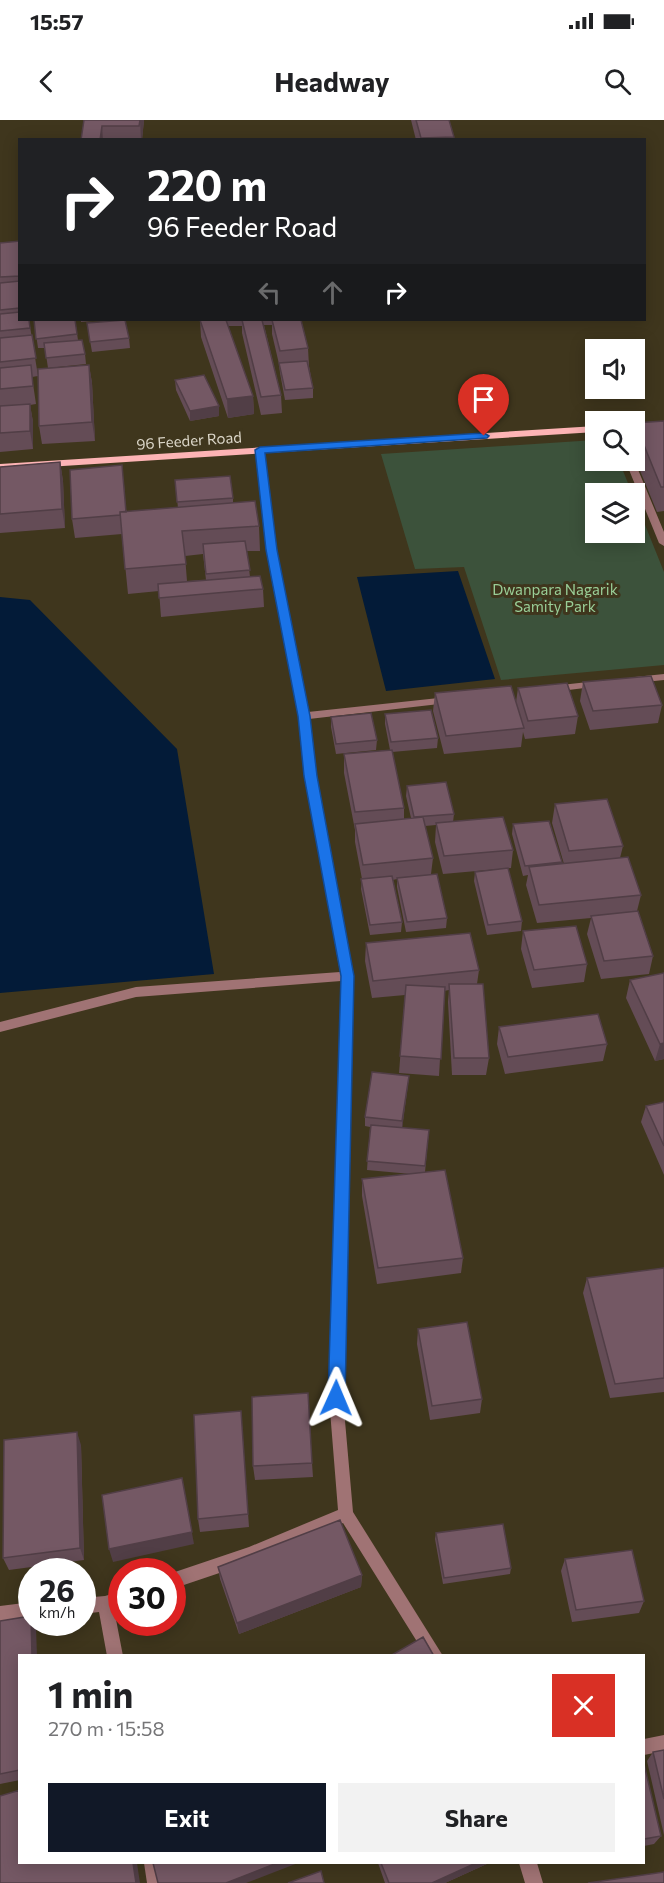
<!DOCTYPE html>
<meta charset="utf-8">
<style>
:root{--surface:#fff;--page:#f2f2f2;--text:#202124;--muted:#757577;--accent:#111827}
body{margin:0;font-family:Commissioner,sans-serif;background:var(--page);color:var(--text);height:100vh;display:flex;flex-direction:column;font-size:22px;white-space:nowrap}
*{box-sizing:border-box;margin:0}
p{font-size:20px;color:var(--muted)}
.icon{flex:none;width:33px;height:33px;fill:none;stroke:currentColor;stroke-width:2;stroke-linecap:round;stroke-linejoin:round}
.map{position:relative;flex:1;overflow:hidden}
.side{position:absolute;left:18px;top:1534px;width:627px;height:210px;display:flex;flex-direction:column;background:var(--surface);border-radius:0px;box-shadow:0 3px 15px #0003}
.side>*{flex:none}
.top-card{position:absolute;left:18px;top:18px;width:628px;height:183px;border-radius:0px;box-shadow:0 3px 15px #0003;background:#202124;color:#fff;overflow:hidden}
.controls{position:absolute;left:585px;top:219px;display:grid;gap:12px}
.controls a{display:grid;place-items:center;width:60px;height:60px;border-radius:0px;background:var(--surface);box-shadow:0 3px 15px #0003;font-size:30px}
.speed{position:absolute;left:18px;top:1438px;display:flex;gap:12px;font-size:30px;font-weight:700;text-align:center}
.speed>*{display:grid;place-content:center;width:78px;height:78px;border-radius:50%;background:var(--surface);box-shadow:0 3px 15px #0003;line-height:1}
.speed small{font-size:15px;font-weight:400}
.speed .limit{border:9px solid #d22;background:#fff;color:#111}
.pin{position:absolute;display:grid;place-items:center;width:51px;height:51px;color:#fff;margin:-62px -26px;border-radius:50% 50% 50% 0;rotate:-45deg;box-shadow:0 0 6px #0007}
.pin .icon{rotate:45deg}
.me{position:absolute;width:66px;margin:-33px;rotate:1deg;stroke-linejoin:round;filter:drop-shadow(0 0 4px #0008)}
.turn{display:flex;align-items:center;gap:21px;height:126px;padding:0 30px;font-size:27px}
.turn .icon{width:78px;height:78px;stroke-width:2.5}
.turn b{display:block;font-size:42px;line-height:51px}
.lanes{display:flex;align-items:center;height:57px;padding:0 30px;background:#0003;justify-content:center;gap:30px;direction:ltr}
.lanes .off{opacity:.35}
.round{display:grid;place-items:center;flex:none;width:63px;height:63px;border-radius:0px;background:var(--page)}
.headline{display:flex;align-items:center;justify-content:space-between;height:102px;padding:0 30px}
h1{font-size:36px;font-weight:700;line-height:45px}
.primary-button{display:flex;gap:12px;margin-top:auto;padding:12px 30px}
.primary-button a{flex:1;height:69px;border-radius:0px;background:var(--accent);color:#fff;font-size:24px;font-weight:700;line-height:69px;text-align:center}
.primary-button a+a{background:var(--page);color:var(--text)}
.status{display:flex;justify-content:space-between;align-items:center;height:42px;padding:0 30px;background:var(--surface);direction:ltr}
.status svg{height:16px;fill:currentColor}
header{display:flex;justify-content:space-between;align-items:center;height:78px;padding:0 30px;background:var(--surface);font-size:27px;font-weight:700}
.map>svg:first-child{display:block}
</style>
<div class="status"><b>15:57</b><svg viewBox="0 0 49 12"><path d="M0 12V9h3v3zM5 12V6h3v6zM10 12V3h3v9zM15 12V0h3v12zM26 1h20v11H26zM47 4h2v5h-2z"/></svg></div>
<header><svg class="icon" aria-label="back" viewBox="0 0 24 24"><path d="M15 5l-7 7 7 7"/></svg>Headway<svg class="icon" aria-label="search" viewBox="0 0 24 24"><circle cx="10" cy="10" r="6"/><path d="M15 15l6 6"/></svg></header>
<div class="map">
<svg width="664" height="1763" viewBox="0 0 664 1763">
<rect width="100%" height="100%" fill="#3f361d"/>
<!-- green -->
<path fill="#3c523b" d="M595,320l1,20 23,1 13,32 -36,1v38h38l1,-32 29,72v93l-163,15 -37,-113 -49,2 -34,-115z"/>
<!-- water -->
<path fill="#031b38" d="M458,451l37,108 -109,12 -29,-114z
M0,477l30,3 147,149 37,225 -214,19z"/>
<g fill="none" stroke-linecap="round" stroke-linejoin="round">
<!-- minor -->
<path fill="#a07374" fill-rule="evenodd" d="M260,327l4,3 13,100 31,162 140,-15 5,3 -5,3 -139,16 6,57 38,200 -10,422 10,114 90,144h-17l-83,-133 -94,40 -77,26v-16l77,-26 89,-37 -9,-112 12,-417 -205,16 -136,35v-10l136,-35 204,-15 -35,-196 -6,-60 -32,-166 -11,-100z
M625,340h9l30,72v14l-5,-3z
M664,554v6l-29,3 -5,-3 5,-3z
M597,561l4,1v4l-49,6 -5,-3 5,-3z
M122,1471v16l-8,2 9,47h-16l-8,-44 -17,2v-16l23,-2z
M32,1482v16l-32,4v-16z
M664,1615v16l-20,4v-16z
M144,1743h18l3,20h-18z
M519,1743h18l6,20h-18z"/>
<!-- primary -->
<path fill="#fdb4b5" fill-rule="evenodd" d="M596,306v6l-596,38v-6z"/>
</g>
<!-- wall -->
<path fill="#644c56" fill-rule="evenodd" d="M84,0h60l-2,20h-61z
M411,0h38l5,20h-38z
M20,121v79h9l9,56 -6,1 4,27 -6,1 3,17v27l-33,3v-209z
M34,200h41l3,20 7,14 1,10 -38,4 -3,-20h-7z
M81,200h24l-24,2z
M200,200h101l7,28 1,18 4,22v10l-28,2 -5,-27 -1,-9 -7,-30v-9h-8l17,70 1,18 -21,2 -19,-82v-7h-14l25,70 1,18 -26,4 -27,-81z
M87,203l42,15 1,10 -38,4z
M89,245l3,18 3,58 -53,3 -3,-18z
M175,260l44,36 -29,5 -14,-31z
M664,301v90l-7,1 -23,-56v-29l1,-4z
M60,342l3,19 2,47 -65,5v-66z
M175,360l58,18v5l26,23 1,25h-13l3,26 13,12 1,18 -103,10 -2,-26 -31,3 -6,-60 -47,4 -3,-19 52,-35 2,28 52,-4zM203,434l3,26 -19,1 -2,-25z
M583,562l79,23 -4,18 -68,7 -10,-29z
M518,568l60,28 -3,18 -50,5 -2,-7 -2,15 -77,7 -11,-43 2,-18 81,9z
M385,594l53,24 -1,10 -45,4 12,56v11l7,-1 -5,-22 1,-10 47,28 -1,8 60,28 -2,18 -68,6 -8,-32 1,-17 -11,1 8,32 -2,16 16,44 -1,10 -40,4 -9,-45v-8l-4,1 9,42 -1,10 -31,3 -9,-46 1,-10 -7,-37v-12l-11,-57v-19l46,-4 -5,-26z
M331,597l46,23 -1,10 -40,4 -5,-27z
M555,684l68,42 -3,12 21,37 -4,16 16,45 -4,18 -48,5 -14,-45 4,-16 -54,5 -11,-38 2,-10 -5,1 -11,-42 1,-10 49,38 -1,2h3l-12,-41z
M475,752l47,49 -1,10 -34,4 -13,-54z
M523,811l64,33 -3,18 -52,6 -11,-39z
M366,823l113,27 -2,14 12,74 -3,17h-34l-4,-73 1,-12 -5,1 -5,85 -40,-3 6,-78 -33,3 -7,-37z
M664,853v86l-9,2 -29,-63 4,-18z
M499,907l108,17 -4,17 -98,13 -8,-30z
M409,956l-7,52 27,2 -4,42 38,86 -2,15 -84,11 -15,-88v-17l49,-5 -44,-4 3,-43 -5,-1v-9z
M664,982v73l-23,-53 5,-16z
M664,1148v124l-54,6 -27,-105 4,-15z
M418,1209l64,70 -2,14 -50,7 -13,-76z
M241,1291l8,116 -49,5 -2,-13z
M81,1325l3,115 -75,10 -6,-12z
M312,1343l1,14 -58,3 -2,-14z
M436,1413l75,35 -1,6 -67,10 -8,-45z
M565,1439l79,42 -5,12 -67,9 -11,-51z
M218,1447l144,8 -1,12 -122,47 -19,-55z
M31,1496l1,7h2l2,4 -16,29v124l-20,4v-163z
M664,1630v85l-17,-74 6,-9z
M644,1644l17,72 -7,8 -10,2z
M378,1743h111l-44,20h-60z"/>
<!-- shaded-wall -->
<path fill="#513e46" d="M140,0h4l-2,20h-1z
M102,6l1,14h-3z
M89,245l3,18 3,58 -3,-19z
M253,276l1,18 -26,4 -1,-19z
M30,284l3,18v27l-3,-18z
M219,286v10l-29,5v-10z
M60,342l3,19 2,47 -3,-19z
M664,923v16l-9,2 5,-17z
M409,956l-1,9 -6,45v-9z
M77,1312l4,13 3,115 -4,-12z
M182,1358l12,66 -81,18 -4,-13z
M362,1455l-1,12 -122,47 -2,-11z
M31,1496l1,7h2l2,4 1,29h-5z
M133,1743h4l3,20h-4z
M277,1743h21l-52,20h-20z
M476,1743h13l-44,20h-13z"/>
<!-- building -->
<path fill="#745864" stroke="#513e46" stroke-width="1.5" d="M84,0h56l-1,6h-37l-2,14h-19z
M416,0h33l5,17 -33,1z
M20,121v35l-20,1v-34z
M20,161v27l-20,2v-27z
M20,192v8h9l1,8 -30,3v-17z
M34,200h41l2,14 -41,5z
M125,200l4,18 -39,4 -3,-19z
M200,200h26l27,76 -26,3z
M242,200h20l19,75 -20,2z
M272,200h29l7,28 -28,3z
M32,215l4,23 -36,4v-24z
M82,220l3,14 -39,4 -2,-15z
M307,241l6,27 -28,2 -6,-27z
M31,245l2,21 -33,3v-21z
M89,245l3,57 -53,4 -1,-57z
M204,255l15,31 -29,5 -15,-31z
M30,284v27l-30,2v-27z
M664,301v66h-3l-26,-64z
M60,342l2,47 -62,5v-47z
M122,345l4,47h-6v3l-48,4 -2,-49z
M230,356l3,22 -56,4 -2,-22z
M255,381l4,25 -77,5 4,33 -61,5 -5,-57z
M245,421l5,29 -44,4 -3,-30z
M260,456l3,13 -104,9 -1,-14z
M651,556l11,29 -69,6 -10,-29z
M567,563l11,33 -50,5 -10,-33z
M511,566l13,42 -78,8 -11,-43z
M431,590l7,28 -47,4 -6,-28z
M371,593l6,27 -41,4 -5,-27z
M392,630l12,58 -49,4 -11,-58z
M446,662l8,32 -40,3 -7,-31z
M607,679l16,47 -54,5 -14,-47z
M423,697l10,41 -70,7 -8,-41z
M503,697l10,33 -69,6 -8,-33z
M549,701l13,41 -37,4 -12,-42z
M628,737l13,38 -102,10 -10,-38z
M508,748l14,53 -34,4 -13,-53z
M437,754l10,44 -40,4 -10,-44z
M392,756l10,46 -32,3 -9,-46z
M638,791l15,45 -49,5 -13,-45z
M576,806l11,38 -53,6 -11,-39z
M470,813l9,37 -106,11 -7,-38z
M664,853v70l-4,1 -30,-64z
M449,864h34l6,74h-35z
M406,865l39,2 -4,72 -41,-3z
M598,894l9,30 -99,13 -9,-30z
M372,952l37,4 -7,45 -37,-4z
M664,982v44l-18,-40z
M371,1005l58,5 -4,36 -58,-5z
M445,1050l18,88 -85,10 -16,-89z
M664,1148v110l-49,6 -28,-106z
M467,1202l15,77 -50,7 -14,-77z
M308,1273l4,70 -59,3 -1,-69z
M241,1291l7,103 -50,5 -4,-104z
M77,1312l3,116 -77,10 1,-118z
M182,1358l10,54 -83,17 -7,-54z
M340,1400l22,55 -125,48 -19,-56z
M503,1404l8,44 -67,10 -8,-45z
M632,1430l12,51 -68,9 -11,-51z
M31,1496l1,40h-12v114l-20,4v-153z
M423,1517l11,19h-44z
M664,1630v49l-11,-47z
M644,1644l17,72 -17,3z
M20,1670v73h113l3,20h-136v-87z
M153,1743h124l-51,20h-68z
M381,1743h95l-44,20h-43z
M321,1751l3,12h-36z
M664,1752v11h-76z"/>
<!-- route -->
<path fill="#1a73e8" stroke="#114b97" stroke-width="1.5" d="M484,313l5,3 -2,2 -222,15 12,97 33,166 7,60 37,200 -9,422 -3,6 -6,2 -5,-2 -3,-6 13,-422 -37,-200 -6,-60 -32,-166 -11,-100 5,-3z"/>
<g text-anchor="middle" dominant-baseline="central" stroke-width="6" stroke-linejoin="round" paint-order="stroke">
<!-- far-street labels -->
<g font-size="15" fill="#dcd7c9" stroke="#3f361d">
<text transform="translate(189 320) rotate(-4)">96 Feeder Road</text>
</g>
<!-- far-park labels -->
<g font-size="15" fill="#99ce97" stroke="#3f361d">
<text x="555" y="469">Dwanpara Nagarik<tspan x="555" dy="17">Samity Park</tspan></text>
</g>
</g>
</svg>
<div class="controls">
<a><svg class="icon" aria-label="sound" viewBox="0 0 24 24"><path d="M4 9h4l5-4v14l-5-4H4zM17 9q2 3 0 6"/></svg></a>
<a><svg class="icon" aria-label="search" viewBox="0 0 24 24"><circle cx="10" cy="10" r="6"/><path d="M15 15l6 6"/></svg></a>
<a><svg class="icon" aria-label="layers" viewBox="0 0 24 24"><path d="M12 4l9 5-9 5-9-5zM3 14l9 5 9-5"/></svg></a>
</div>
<div class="speed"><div>26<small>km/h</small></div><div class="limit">30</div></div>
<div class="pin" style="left:484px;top:316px;background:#d93025"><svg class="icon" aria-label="arrive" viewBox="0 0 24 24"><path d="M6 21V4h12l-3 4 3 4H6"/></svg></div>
<svg class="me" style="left:336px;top:1278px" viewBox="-20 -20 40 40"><path d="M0-17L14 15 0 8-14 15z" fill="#1a73e8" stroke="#fff" stroke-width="4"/></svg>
<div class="top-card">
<div class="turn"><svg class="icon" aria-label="right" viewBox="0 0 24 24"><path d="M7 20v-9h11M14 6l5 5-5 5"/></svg><div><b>220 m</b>96 Feeder Road</div></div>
<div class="lanes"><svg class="icon off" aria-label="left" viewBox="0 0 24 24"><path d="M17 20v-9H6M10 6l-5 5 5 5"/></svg><svg class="icon off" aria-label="ahead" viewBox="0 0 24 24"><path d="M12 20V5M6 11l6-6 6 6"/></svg><svg class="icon" aria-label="right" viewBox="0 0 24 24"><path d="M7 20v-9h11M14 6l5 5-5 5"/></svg></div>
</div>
<section class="side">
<div class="headline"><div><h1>1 min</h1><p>270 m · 15:58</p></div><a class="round" style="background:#d93025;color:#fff"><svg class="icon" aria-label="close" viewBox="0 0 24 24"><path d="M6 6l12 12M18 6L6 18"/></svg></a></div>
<div class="primary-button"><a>Exit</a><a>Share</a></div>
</section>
</div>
